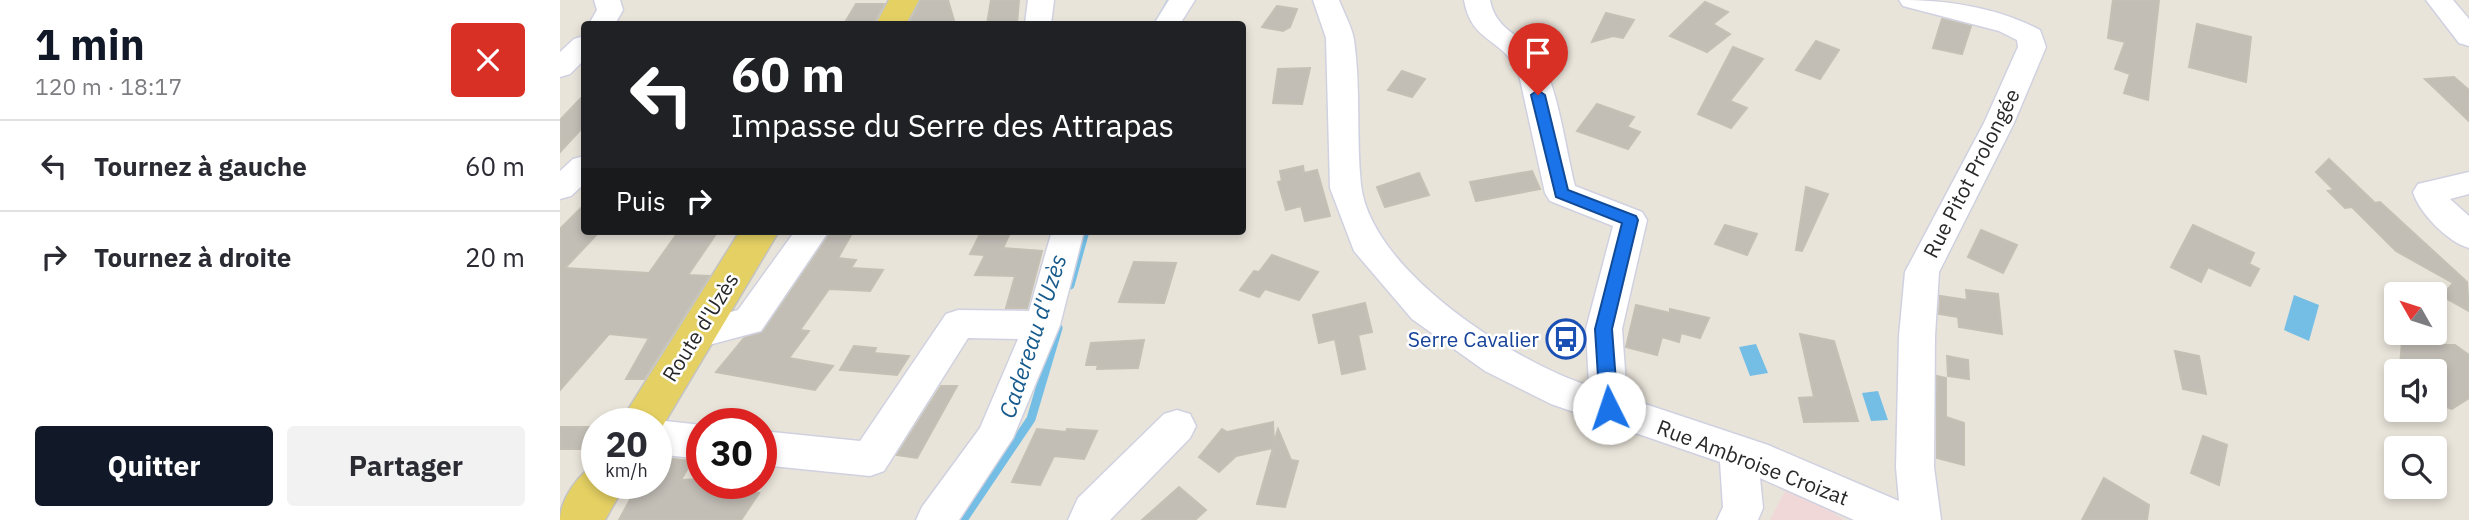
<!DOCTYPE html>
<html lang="fr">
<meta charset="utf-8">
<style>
:root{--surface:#fff;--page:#f2f2f3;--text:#2b2b33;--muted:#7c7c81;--line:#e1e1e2;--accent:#111827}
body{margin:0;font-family:"IBM Plex Sans",sans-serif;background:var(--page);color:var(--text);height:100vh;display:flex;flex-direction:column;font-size:26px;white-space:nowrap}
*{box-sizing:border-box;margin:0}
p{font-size:23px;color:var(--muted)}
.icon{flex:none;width:38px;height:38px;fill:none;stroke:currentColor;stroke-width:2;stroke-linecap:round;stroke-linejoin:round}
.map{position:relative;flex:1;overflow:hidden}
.drawer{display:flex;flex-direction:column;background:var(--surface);width:560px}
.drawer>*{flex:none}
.top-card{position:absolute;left:21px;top:21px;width:665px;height:214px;border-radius:7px;box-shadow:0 4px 10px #0003;background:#202124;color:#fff;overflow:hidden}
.needle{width:46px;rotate:309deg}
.fabs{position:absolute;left:1824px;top:282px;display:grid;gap:14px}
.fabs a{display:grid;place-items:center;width:63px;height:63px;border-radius:7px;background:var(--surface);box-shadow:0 4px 10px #0003;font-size:35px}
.speed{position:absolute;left:21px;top:408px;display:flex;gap:14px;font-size:35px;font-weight:700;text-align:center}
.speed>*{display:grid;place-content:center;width:91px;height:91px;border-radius:50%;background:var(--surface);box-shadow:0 4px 10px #0003;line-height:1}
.speed small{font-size:18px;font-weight:400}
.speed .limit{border:10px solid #d22;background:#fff;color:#111}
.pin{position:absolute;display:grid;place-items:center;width:60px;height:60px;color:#fff;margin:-72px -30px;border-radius:50% 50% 50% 0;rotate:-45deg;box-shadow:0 0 7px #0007}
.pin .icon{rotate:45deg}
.me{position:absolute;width:77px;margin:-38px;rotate:356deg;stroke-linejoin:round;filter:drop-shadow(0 0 5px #0008)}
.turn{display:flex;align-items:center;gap:24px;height:147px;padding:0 35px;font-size:32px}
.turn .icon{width:91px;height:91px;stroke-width:2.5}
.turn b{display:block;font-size:49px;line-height:60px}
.then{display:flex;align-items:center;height:66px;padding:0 35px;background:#0003;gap:14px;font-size:26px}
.round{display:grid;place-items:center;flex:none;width:74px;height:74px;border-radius:7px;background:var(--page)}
.head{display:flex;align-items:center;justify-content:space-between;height:119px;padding:0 35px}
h1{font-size:42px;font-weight:700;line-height:52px;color:var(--accent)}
.button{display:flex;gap:14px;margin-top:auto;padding:14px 35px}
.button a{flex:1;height:80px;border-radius:7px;background:var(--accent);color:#fff;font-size:28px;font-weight:700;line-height:80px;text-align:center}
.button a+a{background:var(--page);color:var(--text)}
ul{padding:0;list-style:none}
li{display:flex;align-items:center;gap:21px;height:91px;padding:0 35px;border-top:2px solid var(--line)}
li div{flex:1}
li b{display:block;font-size:26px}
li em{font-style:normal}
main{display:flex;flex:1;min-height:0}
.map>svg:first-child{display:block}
</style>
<main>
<section class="drawer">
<div class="head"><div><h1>1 min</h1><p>120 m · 18:17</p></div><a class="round" style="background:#d93025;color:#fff"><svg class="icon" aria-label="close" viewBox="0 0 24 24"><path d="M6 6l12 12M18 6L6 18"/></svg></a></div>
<ul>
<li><svg class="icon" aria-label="left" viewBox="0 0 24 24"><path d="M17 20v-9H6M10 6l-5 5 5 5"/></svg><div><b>Tournez à gauche</b></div><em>60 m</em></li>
<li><svg class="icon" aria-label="right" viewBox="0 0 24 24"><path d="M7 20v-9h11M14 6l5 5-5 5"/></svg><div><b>Tournez à droite</b></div><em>20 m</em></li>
</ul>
<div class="button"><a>Quitter</a><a>Partager</a></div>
</section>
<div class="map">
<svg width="1909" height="520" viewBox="0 0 1909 520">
<rect width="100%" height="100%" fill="#e9e4da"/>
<!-- medical -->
<path fill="#f0d8d8" d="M1229,484l55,36h-74z"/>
<!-- water -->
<path fill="#74bee5" d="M1734,295l25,10 -10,36 -25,-11z
M1196,344l12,29 -18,3 -11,-29z
M1318,391l10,29 -17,1 -9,-28z"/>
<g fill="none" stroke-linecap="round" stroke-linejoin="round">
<!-- stream-far1 -->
<path stroke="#74bee5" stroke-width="7" d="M597,24l14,-24"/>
<!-- stream -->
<path stroke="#74bee5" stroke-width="9" d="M510,285l15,-54
M403,520l68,-101 27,-91"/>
</g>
<!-- building -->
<path fill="#c2beb6" stroke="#c4c0b4" stroke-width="2" d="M361,0h27l7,24h-46z
M431,0h28l-2,24h-30z
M1553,0h46l-11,100 -24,-7 6,-19 -15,-5 10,-27 -17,-4z
M1145,2l23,10 -15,12 17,10 -23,18 -37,-16z
M296,4h28l-11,20h-29z
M717,6l20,3 -7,18 -7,4 -21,-4z
M1046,13l28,7 -11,18 -10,-2 -21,6z
M1382,19l29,7 -9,28 -29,-6z
M1637,24l54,13 -5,45 -57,-15z
M1256,41l23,9 -19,29 -24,-9z
M1173,47l30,12 -33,42 17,7 -16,20 -33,-14z
M750,68l-8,36 -29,-1 5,-34z
M842,71l23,8 -13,18 -24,-7z
M1894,77l15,13v31l-44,-42z
M24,95v31l-24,26v-32z
M1037,104l37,13 -7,10 13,5 -12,17 -51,-18z
M1769,159l46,44 5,-1 87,80 2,29 -27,-15 11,-13 -57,-32 -44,-44 -7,1 -17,-17 6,-1 -18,-18z
M743,166l1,7 13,-3 13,46 -25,5 -4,-15 -15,4 -8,-28 4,-1 -2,-10z
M972,171l8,18 -64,12 -6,-19z
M859,173l10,22 -44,12 -8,-20z
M1246,187l22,7 -26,57 -6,-1z
M24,205v26h16l-35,37 84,5 30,-42h39l-30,44 21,1 -65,103h-18l23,-41 -40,-4 -49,56v-161z
M1165,225l32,9 -10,21 -32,-11z
M1633,225l61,28 -5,11 10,5 -9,17 -42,-19 -7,15 -30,-15z
M1421,230l36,15 -14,28 -35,-16z
M272,231h14l-3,3 8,1 -13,23 18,2 -5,8 32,2 -13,21 -41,-2 -29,41 9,1 -20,27 44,8 -18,24 -99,-18 28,-34 19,-6z
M421,232l29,1 -7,15 39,3 -15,57h-21l9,-32 -40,-1 10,-20 -15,-1z
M712,255l46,17 -19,28 -34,-11 -6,8 -19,-7 14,-19 5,1z
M574,262l42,1 -12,40 -45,-1z
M1406,290l32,4 4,40 -43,-7 -1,-10 -19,-3 1,-18 27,4z
M805,303l7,29 -14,3 7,34 -23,5 -7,-35 -16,4 -6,-28z
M1076,305l34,8v-4l39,9 -9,20 -19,-5 -2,9 -17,-5 -5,18 -31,-8z
M1240,334l34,7 24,80 -54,1 -5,-24 15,-1z
M584,340l-6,28 -41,1 1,-4h-12l5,-22z
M1842,341l11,4h42l14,10v43l-17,11 -18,-6v-32h-24l-10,-4z
M294,346l22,2 -2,5 35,3 -12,19 -57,-5z
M1615,351l24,5 7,38 -23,-5z
M1387,356l21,4 1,19 -21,-3z
M1377,376l9,2v39l18,6v42l-27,-7z
M381,386h16l-40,72 -20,-3z
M713,422l1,20 4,-13 13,31 7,1 -13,46 -28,-3 16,-56 -37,8 -17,16 -20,-15 23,-28 5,3z
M0,427h37v22h-37z
M477,429l29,3 1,-3 30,2 -13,28 -30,-3 -14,29 -28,-3z
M1643,436l24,9 -8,40 -28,-12z
M96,457l36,4 -11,19 21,-1 -2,8 59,6 -18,27h-122l20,-37h17z
M1544,478l45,27 -2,15h-65z
M619,487l27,23 -11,10h-53z"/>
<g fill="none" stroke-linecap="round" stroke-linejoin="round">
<!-- minor casing -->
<g stroke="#d0d1e0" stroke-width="3">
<path id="minor" d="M34,0h26l3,10 -8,14h-26l8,-14z
M468,0h26l-3,24h-26z
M609,0h26l-15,24h-26z
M753,0h26c5,13 13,27 15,40 7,48 2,97 7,145 10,86 152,176 228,201l-3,-57 27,-103 -63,-25 -5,-8 -27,-123c-17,-32 -47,-28 -54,-70h26c7,37 41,34 56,70 14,33 20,80 29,116l67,26 5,8 -25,109 5,69 141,47 131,56 -3,-34 3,-131 6,-64 79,-149 34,-76 -1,-7 -18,-9 -96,-25 -4,-6c48,0 97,7 141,30l6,17 -32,76 -75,149 -4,64 -1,131 7,53h-87l-94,-42 3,30 -5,12h-41l6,-13 -3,-45 -169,-58 -66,-33 -73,-52 -58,-68 -24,-63 -4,-150z
M1866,0h27l16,19v27l-10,-3z
M24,36v24l-14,14 -10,3v-25l14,-13z
M24,156v28l-13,12 -11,3v-28l13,-12z
M1909,172v22l-19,5 19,17v32c-21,-6 -50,-35 -56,-56l5,-8z
M235,231h34l-68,100 -67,18 -12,-4 -6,-10 6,-10 56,-15z
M492,231h32l-24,94 -47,113 -54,82h-43l6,-13 58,-79 38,-89 -50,-1 -84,133 -14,5 -109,-11v-34l99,10 86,-127 12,-4 71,1z
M617,410l13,4 6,12 -6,12 -80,82h-42l10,-22 86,-84z
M96,420l46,5v34l-46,-5v-30h-9z"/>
</g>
<!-- major casing -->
<g stroke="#c3c3c3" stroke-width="3">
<path id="major" d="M329,0h30l-13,24h-30z
M180,231h39l-123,206v-13h-37z
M37,465v18h29l-21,37h-45c0,-19 19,-49 37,-55z"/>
</g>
<!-- minor -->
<use href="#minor" fill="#fff" fill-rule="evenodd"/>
<!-- major -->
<use href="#major" fill="#e5d163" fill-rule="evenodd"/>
</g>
<!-- route -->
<path fill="#1a73e8" stroke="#114b97" stroke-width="2" d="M978,90l7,5 23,95 68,26 2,4 -26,109 6,79 -9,7 -9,-7 -5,-79 27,-106 -66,-26 -25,-102z"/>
<!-- icons -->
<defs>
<g id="bus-ring" transform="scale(2.0125)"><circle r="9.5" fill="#fff" stroke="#1a4fb4" stroke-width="1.5"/><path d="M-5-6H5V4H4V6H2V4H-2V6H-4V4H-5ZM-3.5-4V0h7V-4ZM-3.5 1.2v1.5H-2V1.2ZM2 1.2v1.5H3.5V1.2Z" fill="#1a4fb4"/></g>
</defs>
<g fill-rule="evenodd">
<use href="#bus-ring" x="1006" y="339"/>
</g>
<g text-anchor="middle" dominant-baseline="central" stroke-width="5" stroke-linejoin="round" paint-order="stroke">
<!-- street labels -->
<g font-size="21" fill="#282828" stroke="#fff">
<text transform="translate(1411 173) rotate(-63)">Rue Pitot Prolongée</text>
<text transform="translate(140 327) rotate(-58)">Route d'Uzès</text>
<text transform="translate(1193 462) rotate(21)">Rue Ambroise Croizat</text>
</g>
<!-- transit labels -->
<g font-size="21" fill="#164399" stroke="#fff" text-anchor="end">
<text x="979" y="339">Serre Cavalier</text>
</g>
<!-- water labels -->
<g font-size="23" font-style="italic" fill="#175b8d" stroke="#fff">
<text transform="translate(472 336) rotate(-72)">Cadereau d'Uzès</text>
</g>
</g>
</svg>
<div class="fabs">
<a><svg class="needle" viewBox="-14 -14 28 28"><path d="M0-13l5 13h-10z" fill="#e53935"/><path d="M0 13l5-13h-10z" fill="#7c7c81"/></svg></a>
<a><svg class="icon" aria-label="sound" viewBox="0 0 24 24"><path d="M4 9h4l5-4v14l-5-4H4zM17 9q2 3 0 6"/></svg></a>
<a><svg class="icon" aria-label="search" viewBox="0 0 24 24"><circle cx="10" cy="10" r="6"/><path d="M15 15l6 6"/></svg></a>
</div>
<div class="speed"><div>20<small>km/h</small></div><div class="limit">30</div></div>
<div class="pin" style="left:978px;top:95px;background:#d93025"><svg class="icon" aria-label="arrive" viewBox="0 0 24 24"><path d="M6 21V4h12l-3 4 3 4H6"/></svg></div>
<svg class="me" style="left:1049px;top:408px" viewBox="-20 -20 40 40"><circle r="19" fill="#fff"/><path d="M0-13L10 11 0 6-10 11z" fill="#1a73e8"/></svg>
<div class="top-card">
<div class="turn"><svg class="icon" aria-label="left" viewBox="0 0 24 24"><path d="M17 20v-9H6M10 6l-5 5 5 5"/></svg><div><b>60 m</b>Impasse du Serre des Attrapas</div></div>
<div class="then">Puis<svg class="icon" aria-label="right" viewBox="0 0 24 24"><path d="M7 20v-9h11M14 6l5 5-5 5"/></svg></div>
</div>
</div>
</main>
